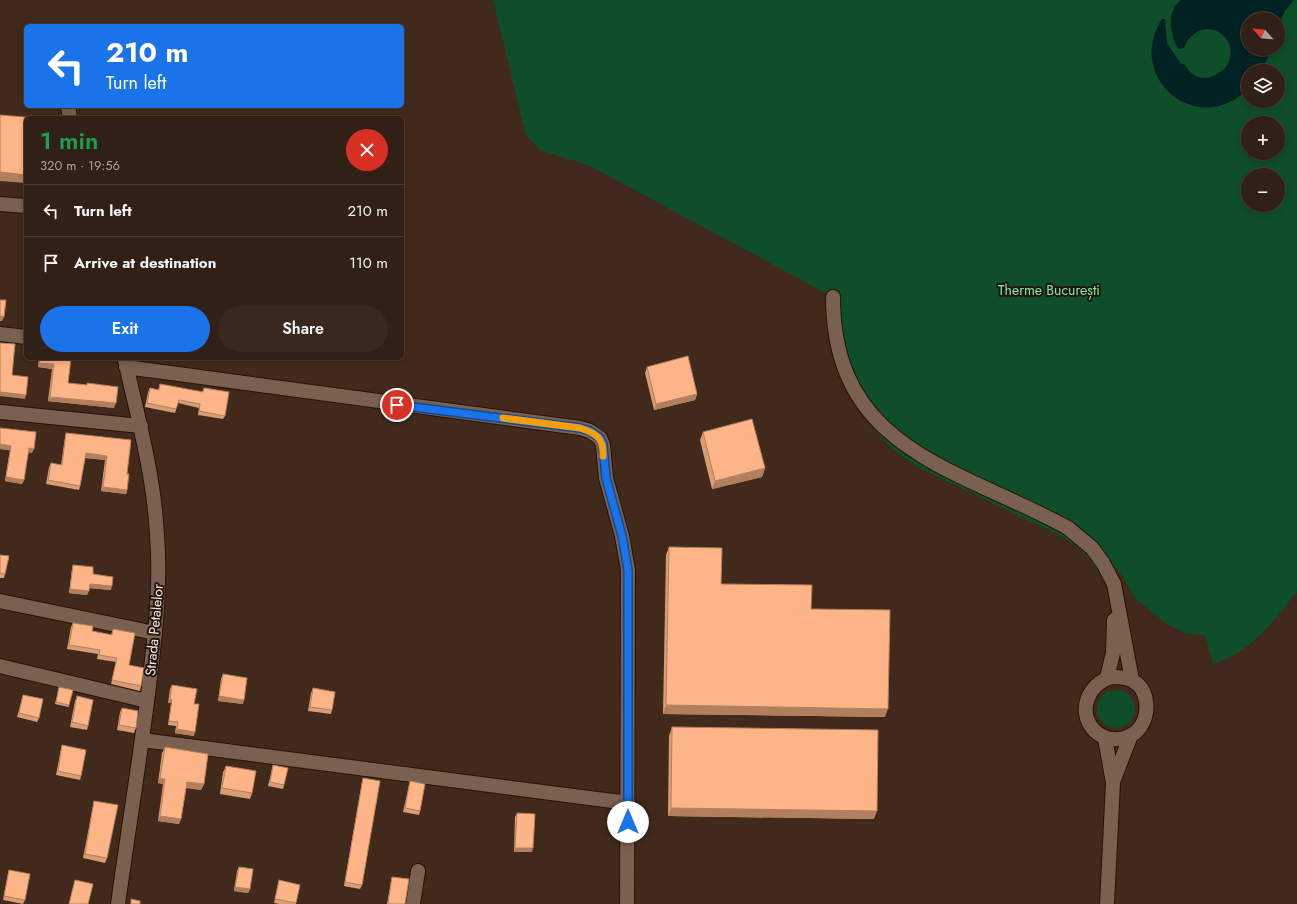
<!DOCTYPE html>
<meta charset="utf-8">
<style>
:root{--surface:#312015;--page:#39281e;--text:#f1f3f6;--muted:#a8a3a0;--line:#4c3e34;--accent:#1a73e8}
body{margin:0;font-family:Jost,sans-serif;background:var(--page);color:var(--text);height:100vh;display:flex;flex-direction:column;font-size:15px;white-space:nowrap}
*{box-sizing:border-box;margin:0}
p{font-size:13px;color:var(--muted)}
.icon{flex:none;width:22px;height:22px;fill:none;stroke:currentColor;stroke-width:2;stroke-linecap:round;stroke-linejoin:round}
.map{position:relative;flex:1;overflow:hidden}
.side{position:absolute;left:24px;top:116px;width:380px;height:244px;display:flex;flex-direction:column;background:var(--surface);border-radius:6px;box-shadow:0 2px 6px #0003,0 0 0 1px var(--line)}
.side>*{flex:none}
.top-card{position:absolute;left:24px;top:24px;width:380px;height:84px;border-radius:6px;box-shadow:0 2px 6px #0003,0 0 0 1px var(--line);background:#1a73e8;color:#fff;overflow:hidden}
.needle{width:26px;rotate:297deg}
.buttons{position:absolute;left:1241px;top:12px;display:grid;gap:8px}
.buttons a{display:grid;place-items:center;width:44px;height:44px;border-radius:50%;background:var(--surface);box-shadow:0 2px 6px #0003,0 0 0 1px var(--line);font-size:20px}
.pin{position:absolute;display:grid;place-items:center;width:34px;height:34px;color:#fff;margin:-17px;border:2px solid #fff;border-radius:50%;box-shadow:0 1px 4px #0007}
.me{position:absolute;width:44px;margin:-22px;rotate:0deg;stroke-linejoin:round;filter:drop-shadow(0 0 3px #0008)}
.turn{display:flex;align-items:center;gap:14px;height:84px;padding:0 16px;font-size:18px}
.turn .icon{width:52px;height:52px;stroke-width:2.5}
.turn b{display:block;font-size:28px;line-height:34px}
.round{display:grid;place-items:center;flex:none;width:42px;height:42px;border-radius:21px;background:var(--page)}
.overview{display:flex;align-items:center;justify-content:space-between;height:68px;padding:0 16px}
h1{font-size:24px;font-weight:600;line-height:30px;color:#1e9e55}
.action{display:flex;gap:8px;margin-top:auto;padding:8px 16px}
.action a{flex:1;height:46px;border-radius:24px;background:var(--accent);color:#fff;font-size:16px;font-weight:600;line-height:46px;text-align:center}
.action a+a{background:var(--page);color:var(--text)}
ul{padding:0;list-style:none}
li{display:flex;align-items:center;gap:12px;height:52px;padding:0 16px;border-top:1px solid var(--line)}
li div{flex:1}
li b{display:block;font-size:15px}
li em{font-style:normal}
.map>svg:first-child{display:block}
</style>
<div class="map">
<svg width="1297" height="904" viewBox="0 0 1297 904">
<rect width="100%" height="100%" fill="#412a1c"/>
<!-- green -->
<path fill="#0e4e28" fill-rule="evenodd" d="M493,0h804v591c-23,31 -46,61 -84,73l-8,-29 -18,-1 -19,-9 -32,-26 -19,-31 -18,5c-12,-19 -20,-26 -40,-38 -32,-15 -64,-31 -96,-46 -23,-11 -49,-22 -69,-39 -26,-23 -46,-55 -57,-88 -8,-21 -12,-45 -4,-65l-243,-131 -50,-16 -14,-15zM1248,19h30v30h-30zM1248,71h30v30h-30zM1248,123h30v30h-30zM1248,175h30v30h-30z
M1097 709a19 19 0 1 1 38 0a19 19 0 1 1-38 0Z"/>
<!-- water -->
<path fill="#002223" d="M1181,0h113l-9,11 -7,15v-7h-30v30h24l-11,22h-13v18c-50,50 -124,-11 -86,-70h3l2,24 14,21h3c5,8 12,15 22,14 7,-1 14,-5 19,-10 22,-30 -25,-59 -41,-20l-6,1c-8,-15 -12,-38 3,-49z"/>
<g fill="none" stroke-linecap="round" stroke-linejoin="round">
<!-- minor casing -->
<g stroke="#271205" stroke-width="16">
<path id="minor" d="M68,106l2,12
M0,204l26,2
M833,297c0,154 126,171 235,231l24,20 11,15 11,21 18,96
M0,334l26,3
M126,367l454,61 10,3 10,7 3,7 3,33 16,58 6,34 -1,334
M0,412l141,14
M0,601l155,32
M0,666l147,35
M1112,677c6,0 15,0 21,4 15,8 17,31 8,45 -11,17 -36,17 -48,3 -16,-19 -4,-46 19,-52z
M1107,678l6,-25 1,-33
M1105,738l8,45 -6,121
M142,740l486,63
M1113,782l18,-47
M118,904c10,-73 22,-145 31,-218 6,-50 12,-100 8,-151 -3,-59 -19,-117 -32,-175
M413,904l5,-33"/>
</g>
<!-- minor -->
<use href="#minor" stroke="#7a6050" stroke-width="14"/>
</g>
<!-- wall -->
<path fill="#da9c74" d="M39,358h32l-3,25 46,25 -66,-7 4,-32 -14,-2z
M647,367l50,27 -2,6 -41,10 -9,-37z
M160,384l42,8 2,-4 21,28 -2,3 -25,-4 1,-7 -21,-5 -3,10 -30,-6 3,-15 2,-4 8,2z
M0,428l32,25 -4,-1 -4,28 -2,4 -17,-3 5,-31 -10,-1z
M703,432l62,36 -3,9 -50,12 -12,-49z
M66,433l65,7 -4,34v16l-1,4 -25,-3 4,-31 -20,-2 -5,28 -1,4 -33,-6 3,-17 2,-4 10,2 4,-28z
M669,547l52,37 90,25 74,108 -222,-3 3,-159z
M0,555l5,19 -1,4h-4z
M73,565l20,9 18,16 -22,-2 -2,7 -18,-2 3,-24z
M73,623l19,8 19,4 2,-6 16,36 12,21 -1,5 -29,-7 5,-22 -19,-3 1,-5 -31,-5 4,-22z
M223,674l20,30 -25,-3 3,-22z
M172,685l22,19v32l-19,-3 1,-7 -8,-1 3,-22h-3l2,-14z
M313,688l19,22 -1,4 -23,-3 3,-18z
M59,689l10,16v2l-14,-3z
M23,695l16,23 -2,4 -20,-5z
M77,696l11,30 -1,4 -17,-3 5,-26z
M122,708l14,20 -2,5 -17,-3 3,-18z
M672,727l202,92 -206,-3 1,-80z
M62,745l19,31 -1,4 -24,-5 5,-26z
M165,747l39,37 -3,6 -15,-2 -5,31 -2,5 -21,-3 5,-37 -5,-1 4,-30z
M273,765l11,20 -1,4 -15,-3z
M226,766l26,27 -2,6 -30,-5 3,-22z
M363,778l-1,107 -2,4 -16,-3 18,-104z
M410,781l10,30 -1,4 -16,-3 6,-27z
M94,801l13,57 -2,5 -22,-5 10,-52z
M517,813l15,39h-18l1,-35z
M239,867l11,22 -2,4 -14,-2 3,-20z
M9,870l16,30 -2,4 -20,-4 5,-26z
M392,877l13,27h-18l4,-23z
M75,880l13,24h-19z
M279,880l17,23v1h-17l-5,-1z"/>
<!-- shaded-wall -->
<path fill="#b17f5e" d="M0,172l26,3v8l-26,-2z
M0,316l4,1 -2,4h-2z
M39,363l15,1 -2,5 -14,-2z
M0,392l26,3 -1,4 -25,-3z
M697,394l-2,6 -41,10 2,-6z
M50,397l66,6 -2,5 -66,-7z
M0,444l11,2 -1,4 -10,-1z
M29,448l5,1 -2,4 -5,-1z
M86,453l21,3 -2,4 -21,-3z
M765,468l-3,9 -50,12 3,-8z
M6,477l18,3 -2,4 -17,-3z
M103,487l24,3 -1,4 -25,-3z
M90,584l22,2 -1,4 -23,-2z
M70,589l19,2 -2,4 -18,-2z
M219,696l25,4 -1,4 -25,-3z
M170,699l2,1 -1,3h-3z
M666,705l222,4 -3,8 -222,-3z
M177,729l18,3 -1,4 -19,-3z
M160,778l5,1 -2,5 -5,-1z
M187,782l17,2 -3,6 -16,-3z
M671,808l206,3 -3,8 -206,-3z
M160,816l21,3 -2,5 -21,-3z
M515,848h18l-1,4h-18z
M235,887l15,2 -2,4 -14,-2z"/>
<!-- building -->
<path fill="#fdb587" stroke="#b17f5e" d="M0,115l36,3h-10v57l-26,-3z
M0,300h6l-2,17 -4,-1z
M0,343l15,1 -3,31 16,2 -2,18 -26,-3z
M688,356l9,38 -41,10 -9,-37z
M40,358h31l-3,25 19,2v-2l31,4 -2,16 -66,-6 4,-33 -15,-1z
M160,384l43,8 1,-4 25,4 -4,24 -26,-5 1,-7 -21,-4 -3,9 -29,-6 3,-15 9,2z
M752,419l13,49 -50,13 -12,-49z
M0,428l36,4 -2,17 -5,-1 -5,32 -18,-3 5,-31 -11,-2z
M66,433l65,7 -4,34h2l-2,16 -24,-3 4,-31 -21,-3 -6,33 -32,-6 3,-17 11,2z
M669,547l53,1 -1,36 91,1 -1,24 79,1 -2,99 -222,-4z
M0,555l9,1 -4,18 -5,-1z
M73,565l20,2v7l20,3 -1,9 -22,-2 -1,7 -19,-2z
M73,623l20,3 -1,5 20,4 1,-6 22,4 -6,32 15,3 -3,18 -29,-6 5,-22 -18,-3 1,-5 -31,-5z
M223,674l24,4 -3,22 -25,-4z
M172,685l25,4 -3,15h5l-4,28 -18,-3 1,-7 -9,-1 3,-21 -2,-1z
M59,687l14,3 -4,15 -13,-3z
M313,688l22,4 -3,18 -22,-3z
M23,695l20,4 -4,19 -20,-5z
M77,696l16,4 -5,26 -16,-4z
M122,708l16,3 -2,17 -17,-3z
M672,727l206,3 -1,81 -206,-3z
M62,745l24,5 -5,26 -23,-5z
M165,747l43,7 -4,30 -17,-2 -6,37 -21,-3 5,-37 -5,-1z
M273,765l15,3 -4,17 -14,-3z
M226,766l30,5 -4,22 -30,-5z
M363,778l17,3 -18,104 -17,-3z
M410,781l15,3 -5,27 -15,-3z
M94,801l24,4 -11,53 -22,-4z
M517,813l18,1 -2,34h-18z
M239,867l14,2 -3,20 -15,-2z
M9,870l21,4 -5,26 -21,-4z
M392,877l17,2 -4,25h-17z
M75,880l18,4 -5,20h-19z
M279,880l21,5 -4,18 -21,-4z
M131,899l9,2v3h-9z"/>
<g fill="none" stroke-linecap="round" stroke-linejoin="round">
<!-- route casing -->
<g stroke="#114b97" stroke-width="10">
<path id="route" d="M397,405l183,23 10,3 10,7 3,7 3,33 16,58 6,34v252"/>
</g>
<!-- route -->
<use href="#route" stroke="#1a73e8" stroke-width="7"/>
<!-- slow -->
<path stroke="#f59e0b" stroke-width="7" d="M503,418l77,10c16,5 24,10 23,28"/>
</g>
<g text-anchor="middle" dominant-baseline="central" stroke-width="4" stroke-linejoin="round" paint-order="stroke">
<!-- park labels -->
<g font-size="14" fill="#86e7a3" stroke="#20150f">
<text x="1049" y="290">Therme București</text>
</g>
<!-- street labels -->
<g font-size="14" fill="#f7e7de" stroke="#20150f">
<text transform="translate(154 630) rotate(-85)">Strada Petalelor</text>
</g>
</g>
</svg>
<div class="buttons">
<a><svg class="needle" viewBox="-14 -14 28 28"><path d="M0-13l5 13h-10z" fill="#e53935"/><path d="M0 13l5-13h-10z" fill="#a8a3a0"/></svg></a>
<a><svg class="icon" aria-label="layers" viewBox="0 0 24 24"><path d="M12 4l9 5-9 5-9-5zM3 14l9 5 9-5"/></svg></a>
<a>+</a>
<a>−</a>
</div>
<div class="pin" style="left:397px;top:405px;background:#d93025"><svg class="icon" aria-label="arrive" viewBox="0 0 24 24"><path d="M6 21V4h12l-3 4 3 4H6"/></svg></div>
<svg class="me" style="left:628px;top:822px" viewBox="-20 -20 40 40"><circle r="19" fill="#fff"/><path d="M0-13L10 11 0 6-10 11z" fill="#1a73e8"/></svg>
<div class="top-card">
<div class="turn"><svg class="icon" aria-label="left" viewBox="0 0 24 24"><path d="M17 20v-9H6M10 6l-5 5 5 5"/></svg><div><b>210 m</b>Turn left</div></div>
</div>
<section class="side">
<div class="overview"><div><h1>1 min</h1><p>320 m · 19:56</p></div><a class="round" style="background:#d93025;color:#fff"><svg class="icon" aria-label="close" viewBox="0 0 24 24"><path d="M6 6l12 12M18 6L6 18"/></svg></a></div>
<ul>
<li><svg class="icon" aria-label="left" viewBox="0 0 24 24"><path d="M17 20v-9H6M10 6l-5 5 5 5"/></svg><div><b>Turn left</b></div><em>210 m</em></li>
<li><svg class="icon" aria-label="arrive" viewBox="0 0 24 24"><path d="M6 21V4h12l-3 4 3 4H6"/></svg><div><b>Arrive at destination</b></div><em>110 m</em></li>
</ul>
<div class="action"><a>Exit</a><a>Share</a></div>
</section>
</div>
